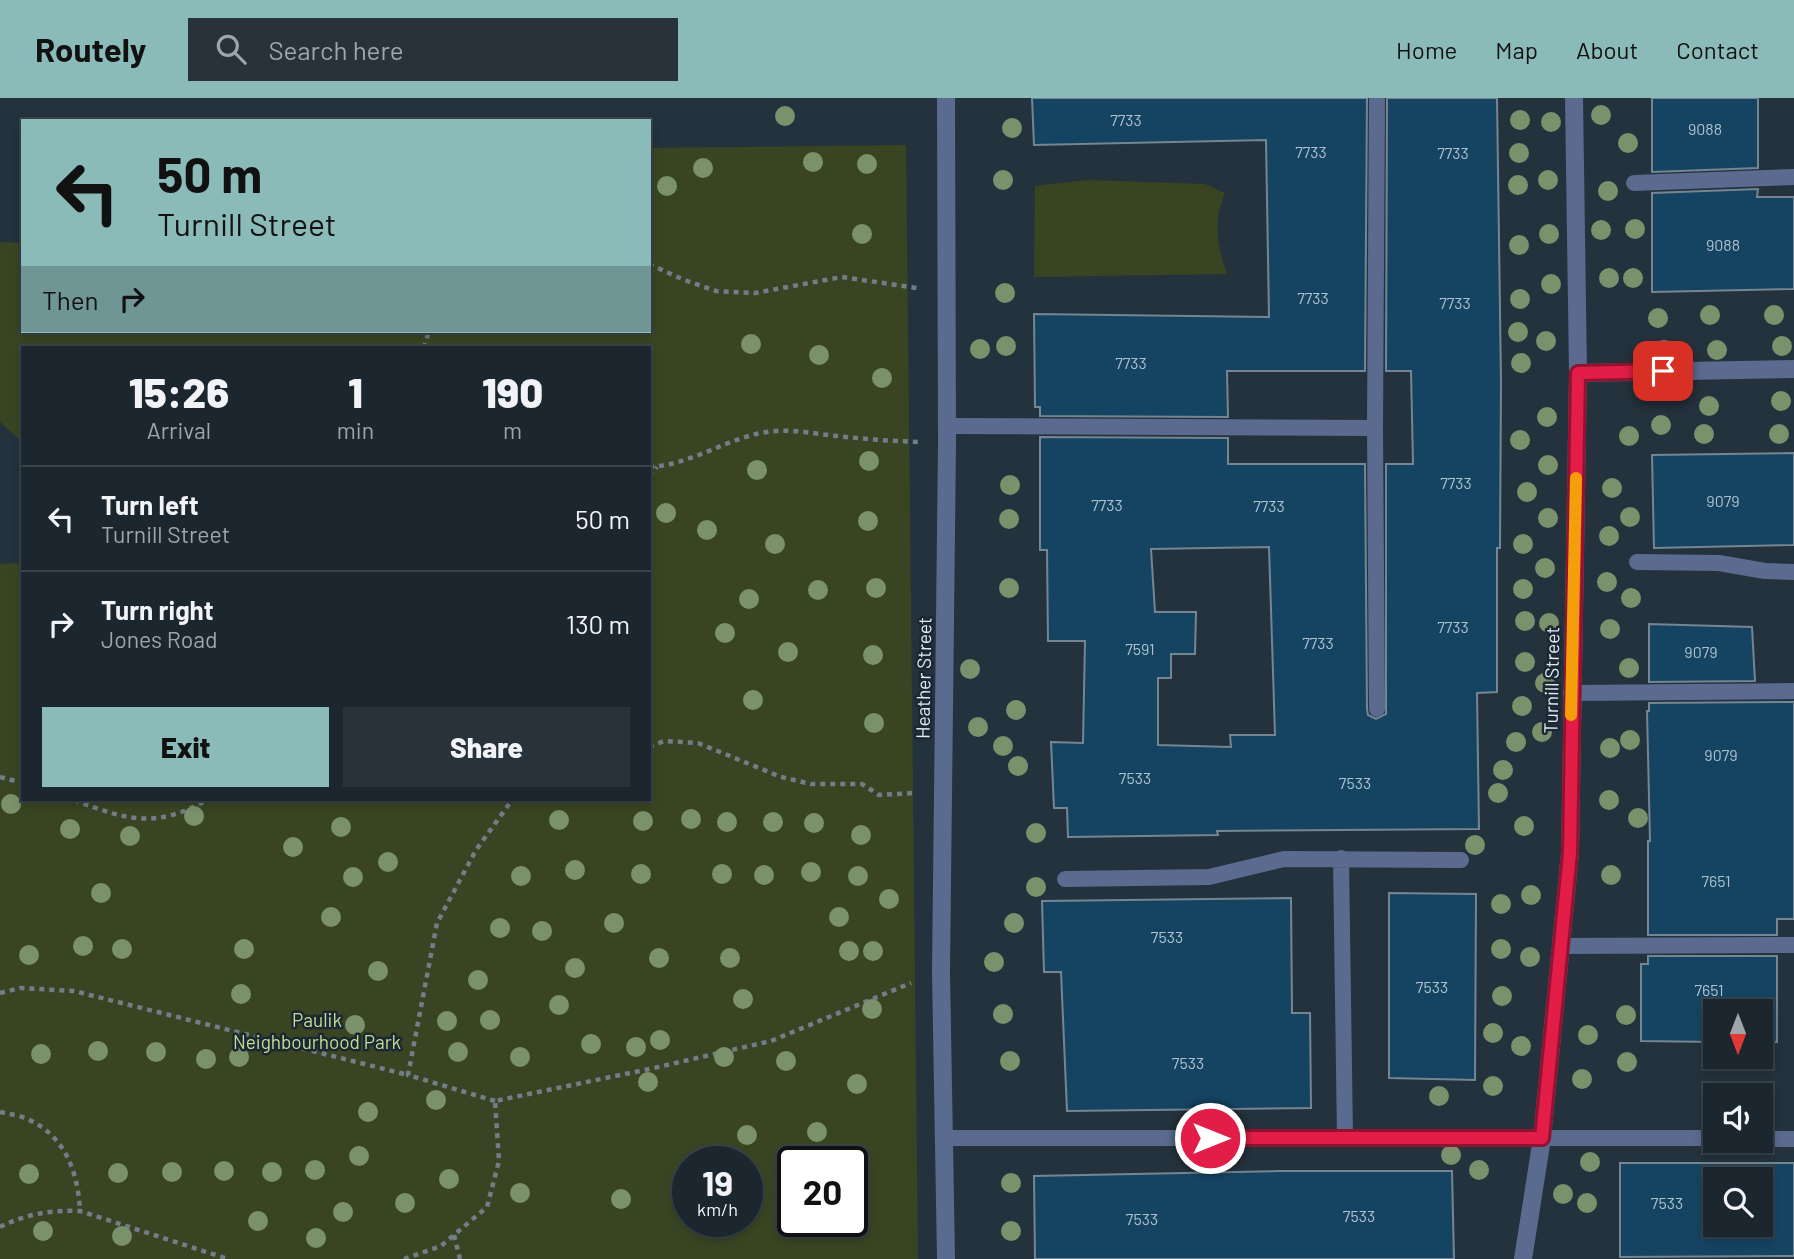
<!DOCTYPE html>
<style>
:root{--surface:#1b262e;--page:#28323a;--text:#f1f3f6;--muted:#a0a5aa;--line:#39434a;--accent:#8bbbb9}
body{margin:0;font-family:Barlow,sans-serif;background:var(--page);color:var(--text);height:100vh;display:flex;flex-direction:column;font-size:26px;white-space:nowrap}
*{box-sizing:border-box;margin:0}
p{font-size:23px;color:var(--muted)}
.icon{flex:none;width:38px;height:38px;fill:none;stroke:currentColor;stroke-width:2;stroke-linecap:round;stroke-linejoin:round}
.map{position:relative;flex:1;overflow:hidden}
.sheet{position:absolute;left:21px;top:248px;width:630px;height:455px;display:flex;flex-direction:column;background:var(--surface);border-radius:0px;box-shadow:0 4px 10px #0003,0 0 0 2px var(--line)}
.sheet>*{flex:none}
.hud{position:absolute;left:21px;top:21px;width:630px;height:214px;border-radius:0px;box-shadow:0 4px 10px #0003,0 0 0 2px var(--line);background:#8bbbb9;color:#111;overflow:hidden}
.needle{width:46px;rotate:180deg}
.fabs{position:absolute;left:1703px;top:901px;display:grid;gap:14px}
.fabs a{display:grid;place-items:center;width:70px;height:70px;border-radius:0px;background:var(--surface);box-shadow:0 4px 10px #0003,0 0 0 2px var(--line);font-size:35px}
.speed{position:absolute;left:672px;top:1048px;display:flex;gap:14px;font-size:35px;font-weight:700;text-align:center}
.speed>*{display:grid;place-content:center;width:91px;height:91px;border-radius:50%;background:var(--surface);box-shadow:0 4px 10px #0003,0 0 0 2px var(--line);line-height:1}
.speed small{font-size:18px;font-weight:400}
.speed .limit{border:4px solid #111;border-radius:10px;background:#fff;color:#111}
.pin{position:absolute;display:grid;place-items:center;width:60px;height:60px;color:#fff;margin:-30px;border-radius:14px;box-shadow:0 4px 10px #0006}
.me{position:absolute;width:77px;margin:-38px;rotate:90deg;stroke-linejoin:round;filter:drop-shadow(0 0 5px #0008)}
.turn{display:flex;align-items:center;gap:24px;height:147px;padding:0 21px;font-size:32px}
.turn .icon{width:91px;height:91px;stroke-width:2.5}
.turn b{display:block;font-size:49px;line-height:60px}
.then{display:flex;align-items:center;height:66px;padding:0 21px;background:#0003;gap:14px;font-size:26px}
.eta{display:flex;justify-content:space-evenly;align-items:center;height:119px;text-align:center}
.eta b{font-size:42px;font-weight:800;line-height:49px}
.primary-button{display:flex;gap:14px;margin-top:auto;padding:14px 21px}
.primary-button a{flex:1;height:80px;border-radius:0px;background:var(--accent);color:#111;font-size:28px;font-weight:800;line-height:80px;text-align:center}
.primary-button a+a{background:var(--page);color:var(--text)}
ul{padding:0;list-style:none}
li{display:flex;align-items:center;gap:21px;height:105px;padding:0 21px;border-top:2px solid var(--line)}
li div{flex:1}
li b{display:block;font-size:26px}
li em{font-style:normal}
header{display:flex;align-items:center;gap:42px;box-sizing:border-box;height:98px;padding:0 35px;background:var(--accent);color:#111}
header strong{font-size:33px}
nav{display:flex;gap:38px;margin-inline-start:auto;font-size:24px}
.search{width:490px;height:63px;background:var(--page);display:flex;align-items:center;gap:18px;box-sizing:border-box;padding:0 24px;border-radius:0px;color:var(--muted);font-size:26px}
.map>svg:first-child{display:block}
</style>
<header>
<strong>Routely</strong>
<div class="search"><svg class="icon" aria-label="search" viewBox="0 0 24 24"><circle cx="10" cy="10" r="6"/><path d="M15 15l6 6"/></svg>Search here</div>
<nav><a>Home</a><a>Map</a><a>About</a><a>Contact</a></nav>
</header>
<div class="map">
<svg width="1794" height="1161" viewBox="0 0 1794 1161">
<rect width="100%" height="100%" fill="#24323d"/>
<!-- green -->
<path fill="#394522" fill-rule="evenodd" d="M906,47l12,1114h-918v-695l23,-1v237h626v-452h-626v95l-23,-21v-180l23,1v88h626v-183zM688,1064h59v60h-59zM793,1064h59v60h-59z
M1087,82l118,4 20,9c-12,28 -8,53 2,81l-193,3 1,-91z"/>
<!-- building -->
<path fill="#154463" stroke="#758592" stroke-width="2" fill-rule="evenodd" d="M1032,0h335l-2,273h-138l1,46 -188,-1v-9h-5l-1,-93 235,3 -3,-177 -232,5z
M1387,0h110l4,284 -1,166h-3v144l-20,1 2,136 -262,2 1,4 -150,2 -1,-29h-13l-3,-66 32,1 2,-102h-37l-1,-91h-7v-113l188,1v26h137l2,245 1,6 8,4 10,-5v-250h27l-2,-93h-25zM1269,449l6,188h-45l1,12 -73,-2v-67h13v-24h24l1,-42h-41l-4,-63z
M1652,0h106v70l-106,4z
M1758,91l-1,8h37v92l-142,3v-99z
M1794,355v92l-140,3 -2,-93z
M1649,526l103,3 3,54 -106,1z
M1794,604v217h-17v16h-129v-94h2l-3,-130h2v-8z
M1389,795l87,1 -1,186 -86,-2z
M1291,800l1,115h18l1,95 -244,3 -6,-139h-17l-2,-71z
M1648,858h129v86h-17v-30h-45v30l-74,-1v-77h7z
M1620,1065h174v93l-174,1zM1715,1082h45v45h-45z
M1279,1073h173l2,88h-419l-1,-83z"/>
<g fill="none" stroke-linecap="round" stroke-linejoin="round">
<!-- path -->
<path stroke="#717d87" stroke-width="4.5" stroke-dasharray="5 5" stroke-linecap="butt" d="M649,166l35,16 32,11 39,2 87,-16 75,11
M424,250l5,-17
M649,369c43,-2 77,-29 118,-35 24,-4 47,2 70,4 27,3 54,5 81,6
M649,378l8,-9
M649,649l15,-6 34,2 83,34 30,7h51l17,11 35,-2
M0,679l23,6
M74,702c53,20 81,29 133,0
M0,895l20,-5 54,3 334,84
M495,1003l-87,-26 29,-152 39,-73 36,-50
M0,1014c9,2 19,3 27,7 38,16 51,53 53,92
M0,1129c25,-13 51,-17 80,-16l148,48
M454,1137l6,24
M404,1161l37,-13 46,-39 12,-46 -4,-60 159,-33 117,-27 140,-58"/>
<!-- service -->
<path stroke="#5a6b8f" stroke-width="16" d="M1634,85l160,-6
M947,328l428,2 2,281
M1375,330l2,-330
M1637,464l82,1 46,8 29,1
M1571,595l223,-2
M1341,760l4,280
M1065,781l144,-2 75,-18 177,1
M1563,848l231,-1
M945,1040h770
M1760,1041h34"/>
<!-- minor -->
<path stroke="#5a6b8f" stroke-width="18" d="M1578,275l216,-4
M946,1161l-5,-288 6,-528 -1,-345
M1523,1161l19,-121 28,-285 8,-480 -4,-275"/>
</g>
<!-- trees -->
<g fill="#7b916c">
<circle cx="1601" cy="17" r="10"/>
<circle cx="785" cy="18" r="10"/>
<circle cx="1520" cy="22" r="10"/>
<circle cx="1551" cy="24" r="10"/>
<circle cx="1012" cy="30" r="10"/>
<circle cx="1628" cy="45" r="10"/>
<circle cx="1519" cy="55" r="10"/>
<circle cx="813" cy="64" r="10"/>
<circle cx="867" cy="66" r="10"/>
<circle cx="703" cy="70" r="10"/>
<circle cx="1003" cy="82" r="10"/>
<circle cx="1548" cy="82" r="10"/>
<circle cx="1518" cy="87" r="10"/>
<circle cx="667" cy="88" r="10"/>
<circle cx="1608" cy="93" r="10"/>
<circle cx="1635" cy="131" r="10"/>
<circle cx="1601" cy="132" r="10"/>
<circle cx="862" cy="136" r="10"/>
<circle cx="1549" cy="136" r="10"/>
<circle cx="1519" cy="147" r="10"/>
<circle cx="1609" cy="180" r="10"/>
<circle cx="1633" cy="180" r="10"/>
<circle cx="1551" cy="186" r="10"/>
<circle cx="1005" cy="195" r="10"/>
<circle cx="1520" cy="201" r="10"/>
<circle cx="1710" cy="217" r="10"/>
<circle cx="1774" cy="217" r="10"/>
<circle cx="1658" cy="220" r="10"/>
<circle cx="1518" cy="234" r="10"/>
<circle cx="1546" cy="243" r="10"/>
<circle cx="751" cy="246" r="10"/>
<circle cx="1006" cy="248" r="10"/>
<circle cx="1782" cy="248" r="10"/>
<circle cx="980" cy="251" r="10"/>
<circle cx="1664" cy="252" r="10"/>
<circle cx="1717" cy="252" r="10"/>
<circle cx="819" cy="257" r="10"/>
<circle cx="1521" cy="265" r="10"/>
<circle cx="882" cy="280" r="10"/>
<circle cx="1781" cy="303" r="10"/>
<circle cx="1709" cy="308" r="10"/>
<circle cx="1547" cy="319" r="10"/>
<circle cx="1661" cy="327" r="10"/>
<circle cx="1704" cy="336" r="10"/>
<circle cx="1779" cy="336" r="10"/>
<circle cx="1629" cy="338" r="10"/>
<circle cx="1520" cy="342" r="10"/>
<circle cx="869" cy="363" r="10"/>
<circle cx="1548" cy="367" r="10"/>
<circle cx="757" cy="372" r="10"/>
<circle cx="1010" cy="387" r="10"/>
<circle cx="1612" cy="390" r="10"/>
<circle cx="1527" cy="394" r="10"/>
<circle cx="666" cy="415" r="10"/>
<circle cx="1630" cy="419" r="10"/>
<circle cx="1548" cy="420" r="10"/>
<circle cx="1009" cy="421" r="10"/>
<circle cx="868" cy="423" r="10"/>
<circle cx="707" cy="432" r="10"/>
<circle cx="1609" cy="438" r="10"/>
<circle cx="775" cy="446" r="10"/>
<circle cx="1523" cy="446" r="10"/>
<circle cx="1545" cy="470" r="10"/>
<circle cx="1607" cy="484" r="10"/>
<circle cx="876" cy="490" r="10"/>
<circle cx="1009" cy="490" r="10"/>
<circle cx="1523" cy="491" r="10"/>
<circle cx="818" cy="492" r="10"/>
<circle cx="1631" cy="500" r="10"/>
<circle cx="749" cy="501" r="10"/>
<circle cx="1525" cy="523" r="10"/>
<circle cx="1549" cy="525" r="10"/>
<circle cx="1610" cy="531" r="10"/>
<circle cx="725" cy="535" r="10"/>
<circle cx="788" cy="554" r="10"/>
<circle cx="873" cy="557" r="10"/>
<circle cx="1525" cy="564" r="10"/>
<circle cx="1629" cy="570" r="10"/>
<circle cx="970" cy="571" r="10"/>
<circle cx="1545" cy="585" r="10"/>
<circle cx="753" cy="602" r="10"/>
<circle cx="1522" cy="608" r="10"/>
<circle cx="1016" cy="612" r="10"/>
<circle cx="874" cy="625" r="10"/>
<circle cx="978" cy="629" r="10"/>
<circle cx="1542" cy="634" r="10"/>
<circle cx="1630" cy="642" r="10"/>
<circle cx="1516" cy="644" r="10"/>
<circle cx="1003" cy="648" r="10"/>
<circle cx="1610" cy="650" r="10"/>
<circle cx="1018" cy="668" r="10"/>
<circle cx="1503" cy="672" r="10"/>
<circle cx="1498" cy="695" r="10"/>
<circle cx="1609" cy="702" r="10"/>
<circle cx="11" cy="706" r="10"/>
<circle cx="194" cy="718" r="10"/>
<circle cx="1638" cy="720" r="10"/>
<circle cx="691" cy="721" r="10"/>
<circle cx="559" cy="722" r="10"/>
<circle cx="643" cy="723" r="10"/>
<circle cx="727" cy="724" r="10"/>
<circle cx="773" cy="724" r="10"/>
<circle cx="814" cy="725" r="10"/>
<circle cx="1524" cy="728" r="10"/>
<circle cx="341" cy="729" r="10"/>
<circle cx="70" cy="731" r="10"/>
<circle cx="1036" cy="735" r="10"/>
<circle cx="861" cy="737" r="10"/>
<circle cx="130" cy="738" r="10"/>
<circle cx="1475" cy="747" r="10"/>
<circle cx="293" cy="749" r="10"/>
<circle cx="388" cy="764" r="10"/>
<circle cx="575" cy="772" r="10"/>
<circle cx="811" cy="774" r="10"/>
<circle cx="641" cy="776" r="10"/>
<circle cx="722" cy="776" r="10"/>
<circle cx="764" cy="777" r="10"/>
<circle cx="1611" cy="777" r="10"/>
<circle cx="521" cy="778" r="10"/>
<circle cx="858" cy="778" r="10"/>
<circle cx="353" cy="779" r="10"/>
<circle cx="1036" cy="789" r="10"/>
<circle cx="101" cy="795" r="10"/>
<circle cx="1531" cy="797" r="10"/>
<circle cx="889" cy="801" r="10"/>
<circle cx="1501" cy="806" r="10"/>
<circle cx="331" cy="819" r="10"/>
<circle cx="839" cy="819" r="10"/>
<circle cx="614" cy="825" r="10"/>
<circle cx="1014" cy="825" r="10"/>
<circle cx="500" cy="830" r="10"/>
<circle cx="542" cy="833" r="10"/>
<circle cx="83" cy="848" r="10"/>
<circle cx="122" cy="851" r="10"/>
<circle cx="244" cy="851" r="10"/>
<circle cx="1501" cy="851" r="10"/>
<circle cx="849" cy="853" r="10"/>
<circle cx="873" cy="853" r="10"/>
<circle cx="29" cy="857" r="10"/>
<circle cx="1530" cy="859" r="10"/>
<circle cx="659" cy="860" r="10"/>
<circle cx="730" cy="860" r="10"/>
<circle cx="994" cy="864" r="10"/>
<circle cx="575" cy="870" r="10"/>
<circle cx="378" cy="873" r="10"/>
<circle cx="478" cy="882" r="10"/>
<circle cx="241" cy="896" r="10"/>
<circle cx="1502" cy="898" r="10"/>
<circle cx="743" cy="901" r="10"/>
<circle cx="559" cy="907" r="10"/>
<circle cx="872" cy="911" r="10"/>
<circle cx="1003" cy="916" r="10"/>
<circle cx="1626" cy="917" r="10"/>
<circle cx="490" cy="922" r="10"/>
<circle cx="447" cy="923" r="10"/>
<circle cx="355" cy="927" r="10"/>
<circle cx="1493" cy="935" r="10"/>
<circle cx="1588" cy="937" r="10"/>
<circle cx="660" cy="942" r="10"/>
<circle cx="591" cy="946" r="10"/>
<circle cx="1521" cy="948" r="10"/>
<circle cx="636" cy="949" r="10"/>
<circle cx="98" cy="953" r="10"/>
<circle cx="156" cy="954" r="10"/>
<circle cx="458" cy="954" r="10"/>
<circle cx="41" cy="956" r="10"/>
<circle cx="239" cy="959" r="10"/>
<circle cx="520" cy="959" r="10"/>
<circle cx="724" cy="959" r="10"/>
<circle cx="206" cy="961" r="10"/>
<circle cx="786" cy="963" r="10"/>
<circle cx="1010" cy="963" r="10"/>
<circle cx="1627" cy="964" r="10"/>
<circle cx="1582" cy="981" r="10"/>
<circle cx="648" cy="984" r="10"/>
<circle cx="857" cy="986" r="10"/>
<circle cx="1493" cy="988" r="10"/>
<circle cx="1439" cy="998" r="10"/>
<circle cx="436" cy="1002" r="10"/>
<circle cx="368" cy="1014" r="10"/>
<circle cx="817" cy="1034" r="10"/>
<circle cx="747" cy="1037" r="10"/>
<circle cx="1451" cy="1057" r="10"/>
<circle cx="359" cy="1058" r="10"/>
<circle cx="1590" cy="1064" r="10"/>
<circle cx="315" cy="1072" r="10"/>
<circle cx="1479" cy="1072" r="10"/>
<circle cx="224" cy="1073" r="10"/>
<circle cx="172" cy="1074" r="10"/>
<circle cx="272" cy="1074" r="10"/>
<circle cx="118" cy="1075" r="10"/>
<circle cx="29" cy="1076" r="10"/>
<circle cx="449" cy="1081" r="10"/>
<circle cx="1011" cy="1085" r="10"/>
<circle cx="520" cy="1095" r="10"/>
<circle cx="1563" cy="1096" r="10"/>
<circle cx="621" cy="1101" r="10"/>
<circle cx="405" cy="1105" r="10"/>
<circle cx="1587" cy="1105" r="10"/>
<circle cx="343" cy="1114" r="10"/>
<circle cx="258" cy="1123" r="10"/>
<circle cx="43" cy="1133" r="10"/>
<circle cx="1011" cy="1133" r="10"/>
<circle cx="122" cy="1138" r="10"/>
<circle cx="316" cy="1140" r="10"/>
</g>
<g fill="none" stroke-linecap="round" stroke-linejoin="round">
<!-- route casing -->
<g stroke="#92132f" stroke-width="18">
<path id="route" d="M1210,1040h332l28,-285 8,-480 85,-2"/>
</g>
<!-- route -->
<use href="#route" stroke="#e11d48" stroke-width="12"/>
<!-- slow -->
<path stroke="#f59e0b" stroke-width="12" d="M1571,617l5,-237"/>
</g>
<g text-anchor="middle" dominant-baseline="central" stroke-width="5" stroke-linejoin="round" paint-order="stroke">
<!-- number labels -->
<g font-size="16" fill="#aec0ce">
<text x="1126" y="21">7733</text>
<text x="1705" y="30">9088</text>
<text x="1311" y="53">7733</text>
<text x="1453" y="54">7733</text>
<text x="1723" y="146">9088</text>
<text x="1313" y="199">7733</text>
<text x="1455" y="204">7733</text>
<text x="1131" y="264">7733</text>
<text x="1456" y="384">7733</text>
<text x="1723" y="402">9079</text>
<text x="1107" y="406">7733</text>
<text x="1269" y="407">7733</text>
<text x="1453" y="528">7733</text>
<text x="1318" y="544">7733</text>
<text x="1140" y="550">7591</text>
<text x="1701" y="553">9079</text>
<text x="1721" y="656">9079</text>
<text x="1135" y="679">7533</text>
<text x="1355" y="684">7533</text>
<text x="1716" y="782">7651</text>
<text x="1167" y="838">7533</text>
<text x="1432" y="888">7533</text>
<text x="1709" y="891">7651</text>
<text x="1188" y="964">7533</text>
<text x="1667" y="1104">7533</text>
<text x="1359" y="1117">7533</text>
<text x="1142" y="1120">7533</text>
</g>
<!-- street labels -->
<g font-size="19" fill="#e1eaf1" stroke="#1b2833">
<text transform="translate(923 580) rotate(-89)">Heather Street</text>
<text transform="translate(1551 582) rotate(-89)">Turnill Street</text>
</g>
<!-- park labels -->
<g font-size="19" fill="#c3de93" stroke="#1b2833">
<text x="317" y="921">Paulik<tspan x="317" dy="22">Neighbourhood Park</tspan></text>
</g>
</g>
</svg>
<div class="fabs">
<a><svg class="needle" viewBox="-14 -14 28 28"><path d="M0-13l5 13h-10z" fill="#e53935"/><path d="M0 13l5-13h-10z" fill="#a0a5aa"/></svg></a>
<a><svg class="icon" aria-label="sound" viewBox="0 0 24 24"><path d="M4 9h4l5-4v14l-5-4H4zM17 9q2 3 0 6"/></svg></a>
<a><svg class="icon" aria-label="search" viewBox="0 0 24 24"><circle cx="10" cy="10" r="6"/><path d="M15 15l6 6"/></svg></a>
</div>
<div class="speed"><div>19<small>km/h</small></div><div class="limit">20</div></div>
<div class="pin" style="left:1663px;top:273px;background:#d93025"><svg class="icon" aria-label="arrive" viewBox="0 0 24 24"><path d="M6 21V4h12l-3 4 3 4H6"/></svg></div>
<svg class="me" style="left:1210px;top:1040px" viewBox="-20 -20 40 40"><circle r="17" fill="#e11d48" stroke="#fff" stroke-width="3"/><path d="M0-11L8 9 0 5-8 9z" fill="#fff"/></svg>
<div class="hud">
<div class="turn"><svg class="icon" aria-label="left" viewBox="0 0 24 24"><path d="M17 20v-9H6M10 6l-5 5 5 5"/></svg><div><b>50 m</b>Turnill Street</div></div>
<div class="then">Then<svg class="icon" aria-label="right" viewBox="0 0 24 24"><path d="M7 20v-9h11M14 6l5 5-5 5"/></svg></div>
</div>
<section class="sheet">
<div class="eta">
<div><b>15:26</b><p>Arrival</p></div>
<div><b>1</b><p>min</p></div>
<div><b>190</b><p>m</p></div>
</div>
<ul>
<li><svg class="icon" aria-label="left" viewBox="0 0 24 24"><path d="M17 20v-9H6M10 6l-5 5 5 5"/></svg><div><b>Turn left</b><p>Turnill Street</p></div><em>50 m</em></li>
<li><svg class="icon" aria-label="right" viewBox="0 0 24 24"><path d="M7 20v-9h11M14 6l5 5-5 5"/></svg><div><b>Turn right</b><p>Jones Road</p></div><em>130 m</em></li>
</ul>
<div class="primary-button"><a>Exit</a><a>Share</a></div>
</section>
</div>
